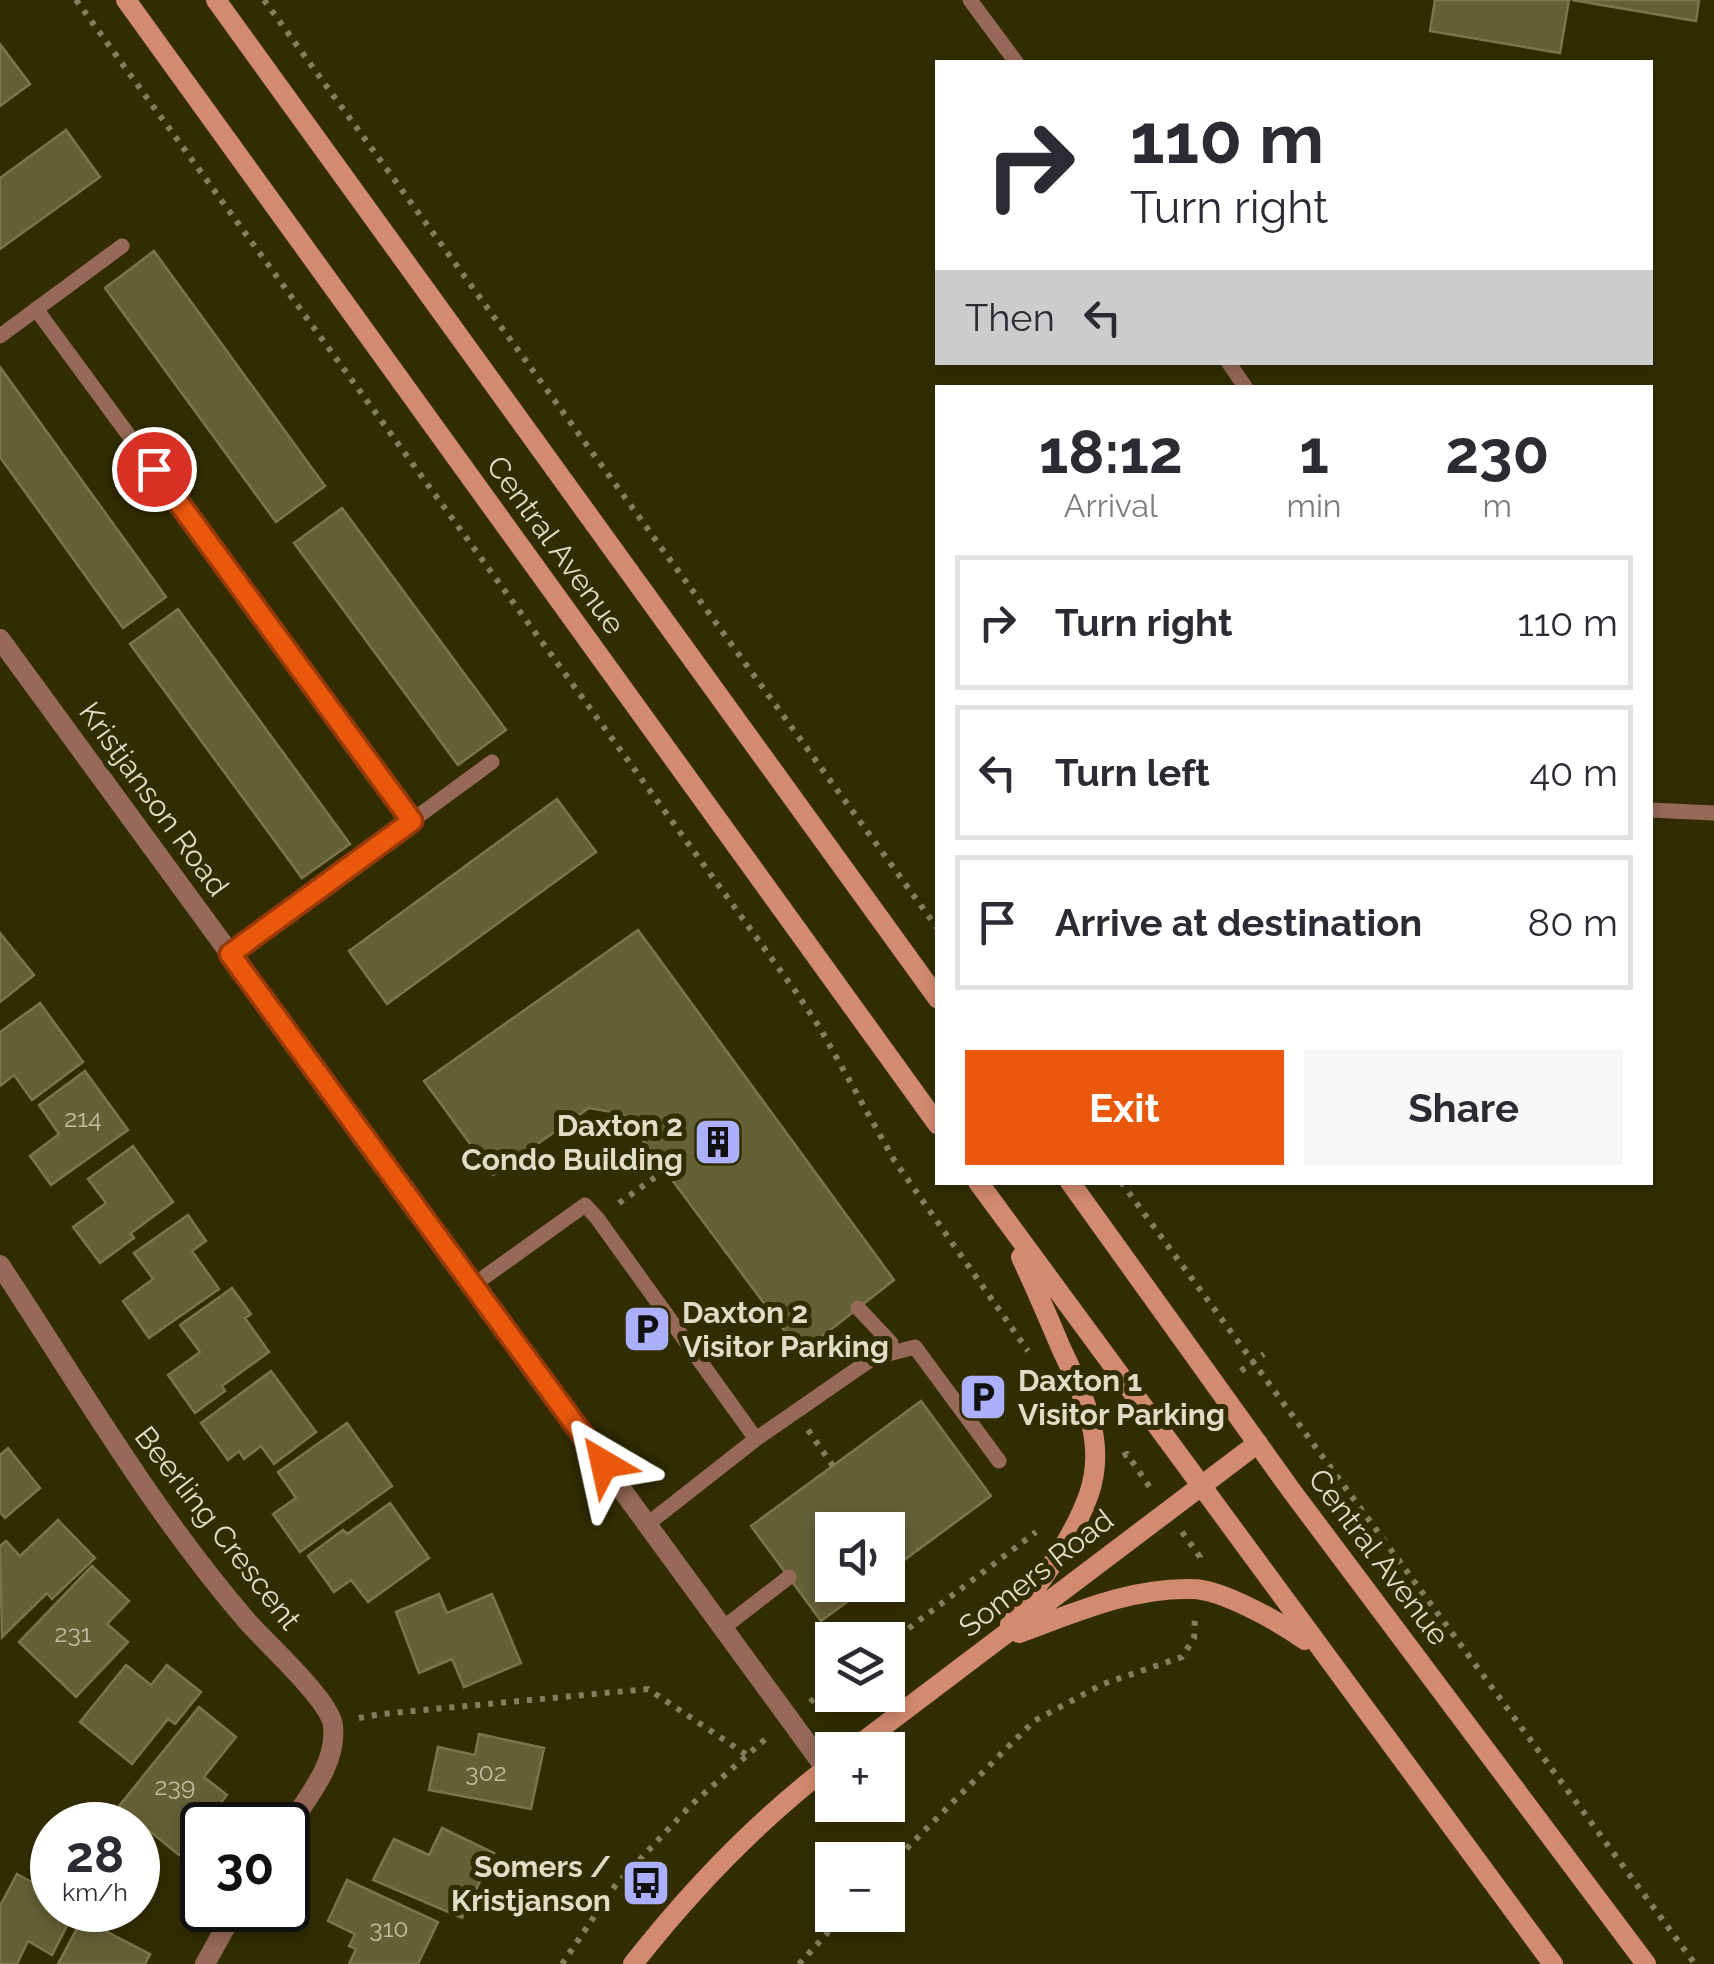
<!DOCTYPE html>
<meta charset="utf-8">
<style>
:root{--surface:#fff;--page:#f7f7f7;--text:#2b2b33;--muted:#7c7c81;--line:#e1e1e2;--accent:#ea580c}
body{margin:0;font-family:Raleway,sans-serif;background:var(--page);color:var(--text);height:100vh;display:flex;flex-direction:column;font-size:38px;white-space:nowrap}
*{box-sizing:border-box;margin:0}
p{font-size:32px;color:var(--muted)}
.icon{flex:none;width:55px;height:55px;fill:none;stroke:currentColor;stroke-width:2;stroke-linecap:round;stroke-linejoin:round}
.map{position:relative;flex:1;overflow:hidden}
.side{position:absolute;left:935px;top:385px;width:718px;height:800px;display:flex;flex-direction:column;background:var(--surface);border-radius:0px;box-shadow:0 5px 15px #0003}
.side>*{flex:none}
.top-card{position:absolute;left:935px;top:60px;width:718px;height:305px;border-radius:0px;box-shadow:0 5px 15px #0003;background:#fff;color:var(--text);overflow:hidden}
.buttons{position:absolute;left:815px;top:1512px;display:grid;gap:20px}
.buttons a{display:grid;place-items:center;width:90px;height:90px;border-radius:0px;background:var(--surface);box-shadow:0 5px 15px #0003;font-size:50px}
.speed{position:absolute;left:30px;top:1802px;display:flex;gap:20px;font-size:50px;font-weight:700;text-align:center}
.speed>*{display:grid;place-content:center;width:130px;height:130px;border-radius:50%;background:var(--surface);box-shadow:0 5px 15px #0003;line-height:1}
.speed small{font-size:25px;font-weight:400}
.speed .limit{border:5px solid #111;border-radius:15px;background:#fff;color:#111}
.pin{position:absolute;display:grid;place-items:center;width:85px;height:85px;color:#fff;margin:-42px;border:5px solid #fff;border-radius:50%;box-shadow:0 2px 10px #0007}
.me{position:absolute;width:110px;margin:-55px;rotate:324deg;stroke-linejoin:round;filter:drop-shadow(0 0 8px #0008)}
.turn{display:flex;align-items:center;gap:35px;height:210px;padding:0 30px;font-size:45px}
.turn .icon{width:130px;height:130px;stroke-width:2.5}
.turn b{display:block;font-size:70px;line-height:85px}
.then{display:flex;align-items:center;height:95px;padding:0 30px;background:#0003;gap:20px;font-size:38px}
.eta{display:flex;justify-content:space-evenly;align-items:center;height:170px;text-align:center}
.eta b{font-size:60px;font-weight:700;line-height:70px}
.action{display:flex;gap:20px;margin-top:auto;padding:20px 30px}
.action a{flex:1;height:115px;border-radius:0px;background:var(--accent);color:#fff;font-size:40px;font-weight:700;line-height:115px;text-align:center}
.action a+a{background:var(--page);color:var(--text)}
ul{padding:0;list-style:none}
li{display:flex;align-items:center;gap:30px;height:135px;margin:0 20px 15px;padding:0 10px;border:5px solid var(--line);border-radius:0px}
li div{flex:1}
li b{display:block;font-size:38px}
li em{font-style:normal}
.map>svg:first-child{display:block}
</style>
<div class="map">
<svg width="1714" height="1964" viewBox="0 0 1714 1964">
<rect width="100%" height="100%" fill="#322d01"/>
<!-- building -->
<path fill="#656036" stroke="#7b754b" stroke-width="2.5" d="M1435,0h134l-9,53 -130,-22z
M1572,0h127l-3,21z
M0,44l30,40 -30,22z
M66,130l34,47 -100,72v-71z
M154,251l171,235 -49,36 -171,-234z
M0,367l166,230 -43,31 -123,-171z
M342,508l164,222 -48,35 -164,-222z
M178,609l172,235 -48,34 -172,-234z
M557,799l39,53 -209,152 -38,-53z
M638,930l256,350 -93,73 -178,-239 -34,-6 -96,67 -69,-94z
M0,933l34,42 -34,27z
M40,1003l43,59 -51,38 -18,-25 -14,11v-54z
M85,1071l43,59 -77,55 -21,-29 29,-22 -20,-29z
M133,1146l40,56 -42,31 3,5 -34,25 -27,-36 33,-24 -18,-24z
M188,1215l18,26 -14,10 27,38 -70,49 -26,-37 30,-22 -19,-26z
M232,1288l19,26 -6,4 24,34 -47,34 3,5 -30,22 -27,-38 32,-23 -20,-27z
M271,1371l45,61 -42,32 -13,-18 -17,13 -5,-8 -11,9 -27,-37z
M921,1401l70,95 -103,76v-42h-56v55h38l-49,36 -70,-95z
M347,1423l45,63 -92,66 -27,-38 23,-16 -18,-26z
M8,1448l32,40 -35,30 -5,-6v-57z
M390,1503l39,55 -61,44 -17,-22 -17,12 -26,-36 35,-26 4,4z
M58,1520l37,38 -43,41 -5,-6 -45,44 -2,-91 6,-5 14,15z
M92,1566l37,35 -22,23 21,18 -52,55 -57,-55z
M439,1594l8,19 45,-19 29,69 -57,24 -12,-28 -33,14 -23,-61z
M126,1665l25,20 16,-20 34,27 -26,32 -7,-5 -36,45 -52,-42z
M199,1707l37,30 -32,40 23,18 -48,60 -60,-49z
M479,1734l65,14 -13,61 -102,-19 9,-43 37,8z
M442,1828l52,25 -32,65 -89,-38 21,-41 35,16z
M17,1874l35,19v17h23l-23,45 -24,-14 -11,23h-17v-58z
M347,1880l91,42 -20,42h-69l7,-15 -7,-3 6,-12 -27,-13z
M82,1919l68,35 -5,10h-87z"/>
<g fill="none" stroke-linecap="round" stroke-linejoin="round">
<!-- path -->
<path stroke="#837f5d" stroke-width="6" stroke-dasharray="5 8" stroke-linecap="butt" d="M76,0l720,992 24,36 74,132 134,191
M264,0l674,929
M1121,1182l574,782
M619,1203l45,-32
M1241,1371l23,-17
M808,1430l25,36
M1123,1456l4,-2 24,35
M1182,1532l18,25 -1,6
M888,1644l148,-112
M810,1702l22,-18
M359,1718l22,-4 267,-25 99,66
M888,1867l146,-146 69,-37 79,-27 12,-19 1,-22
M562,1964l53,-78 76,-81 79,-70
M799,1964l45,-49"/>
<!-- lane -->
<path stroke="#976958" stroke-width="15" d="M970,0l46,62
M36,309l376,512
M0,336l122,-90
M1228,362l18,26
M1650,810l64,3
M230,954l262,-192
M472,1286l113,-81 12,13 159,221 -107,84
M858,1308l33,35 -15,12
M756,1439l117,-81 42,-11 84,114
M723,1628l66,-51"/>
<!-- street -->
<path stroke="#976958" stroke-width="20" d="M0,639l826,1130
M0,1265c80,121 152,246 247,356 19,22 84,80 86,105 4,39 -26,71 -45,102
M205,1964l30,-54"/>
<!-- secondary -->
<path stroke="#d38b6f" stroke-width="20" d="M126,0l812,1125
M216,0l722,999
M978,1182l575,782
M1070,1182l221,308 355,474
M1010,1624c29,-41 62,-82 79,-130 18,-53 -6,-99 -28,-146 -13,-31 -26,-61 -40,-91
M1019,1633c55,-20 113,-46 173,-44 30,0 89,34 113,51
M852,1750l406,-307
M633,1964c58,-74 124,-143 199,-200"/>
</g>
<g fill="none" stroke-linecap="round" stroke-linejoin="round">
<!-- route casing -->
<g stroke="#983908" stroke-width="25">
<path id="route" d="M154,469l258,352 -182,133 374,510"/>
</g>
<!-- route -->
<use href="#route" stroke="#ea580c" stroke-width="18"/>
</g>
<!-- icons -->
<defs>
<g id="building-square" transform="scale(2.5)"><rect x="-9" y="-9" width="18" height="18" rx="4" fill="#acaffb" stroke="#322d01"/><path d="M-4-6H4V6H1V3H-1V6H-4ZM-2.5-4.3h1.7v1.8h-1.7ZM.8-4.3h1.7v1.8H.8ZM-2.5-1h1.7V.8h-1.7ZM.8-1h1.7V.8H.8Z" fill="#111"/></g>
<g id="parking-square" transform="scale(2.5)"><rect x="-9" y="-9" width="18" height="18" rx="4" fill="#acaffb" stroke="#322d01"/><path d="M-3.5-5.5H1a3.5 3.5 0 0 1 0 7H-1V5.5H-3.5ZM-1-3.4V-.6H.8a1.4 1.4 0 0 0 0-2.8Z" fill="#111"/></g>
<g id="bus-square" transform="scale(2.5)"><rect x="-9" y="-9" width="18" height="18" rx="4" fill="#acaffb" stroke="#322d01"/><path d="M-5-6H5V4H4V6H2V4H-2V6H-4V4H-5ZM-3.5-4V0h7V-4ZM-3.5 1.2v1.5H-2V1.2ZM2 1.2v1.5H3.5V1.2Z" fill="#111"/></g>
</defs>
<g fill-rule="evenodd">
<use href="#building-square" x="718" y="1142"/>
<use href="#parking-square" x="647" y="1329"/>
<use href="#parking-square" x="983" y="1397"/>
<use href="#bus-square" x="646" y="1883"/>
</g>
<g text-anchor="middle" dominant-baseline="central" stroke-width="10" stroke-linejoin="round" paint-order="stroke">
<!-- number labels -->
<g font-size="25" fill="#c0bea2">
<text x="83" y="1118">214</text>
<text x="73" y="1633">231</text>
<text x="486" y="1772">302</text>
<text x="175" y="1786">239</text>
<text x="389" y="1928">310</text>
</g>
<!-- street labels -->
<g font-size="30" fill="#dfddc6" stroke="#322d01">
<text transform="translate(556 545) rotate(54)">Central Avenue</text>
<text transform="translate(154 799) rotate(54)">Kristjanson Road</text>
<text transform="translate(218 1528) rotate(52)">Beerling Crescent</text>
<text transform="translate(1379 1557) rotate(53)">Central Avenue</text>
<text transform="translate(1036 1573) rotate(-38)">Somers Road</text>
</g>
<!-- poi labels -->
<g font-size="30" font-weight="bold" fill="#dfddc6" stroke="#322d01" text-anchor="end">
<text x="683" y="1125">Daxton 2<tspan x="683" dy="34">Condo Building</tspan></text>
<text x="682" y="1312" text-anchor="start">Daxton 2<tspan x="682" dy="34">Visitor Parking</tspan></text>
<text x="1018" y="1380" text-anchor="start">Daxton 1<tspan x="1018" dy="34">Visitor Parking</tspan></text>
<text x="611" y="1866">Somers /<tspan x="611" dy="34">Kristjanson</tspan></text>
</g>
</g>
</svg>
<div class="buttons">
<a><svg class="icon" aria-label="sound" viewBox="0 0 24 24"><path d="M4 9h4l5-4v14l-5-4H4zM17 9q2 3 0 6"/></svg></a>
<a><svg class="icon" aria-label="layers" viewBox="0 0 24 24"><path d="M12 4l9 5-9 5-9-5zM3 14l9 5 9-5"/></svg></a>
<a>+</a>
<a>−</a>
</div>
<div class="speed"><div>28<small>km/h</small></div><div class="limit">30</div></div>
<div class="pin" style="left:154px;top:469px;background:#d93025"><svg class="icon" aria-label="arrive" viewBox="0 0 24 24"><path d="M6 21V4h12l-3 4 3 4H6"/></svg></div>
<svg class="me" style="left:604px;top:1464px" viewBox="-20 -20 40 40"><path d="M0-17L14 15 0 8-14 15z" fill="#ea580c" stroke="#fff" stroke-width="4"/></svg>
<div class="top-card">
<div class="turn"><svg class="icon" aria-label="right" viewBox="0 0 24 24"><path d="M7 20v-9h11M14 6l5 5-5 5"/></svg><div><b>110 m</b>Turn right</div></div>
<div class="then">Then<svg class="icon" aria-label="left" viewBox="0 0 24 24"><path d="M17 20v-9H6M10 6l-5 5 5 5"/></svg></div>
</div>
<section class="side">
<div class="eta">
<div><b>18:12</b><p>Arrival</p></div>
<div><b>1</b><p>min</p></div>
<div><b>230</b><p>m</p></div>
</div>
<ul>
<li><svg class="icon" aria-label="right" viewBox="0 0 24 24"><path d="M7 20v-9h11M14 6l5 5-5 5"/></svg><div><b>Turn right</b></div><em>110 m</em></li>
<li><svg class="icon" aria-label="left" viewBox="0 0 24 24"><path d="M17 20v-9H6M10 6l-5 5 5 5"/></svg><div><b>Turn left</b></div><em>40 m</em></li>
<li><svg class="icon" aria-label="arrive" viewBox="0 0 24 24"><path d="M6 21V4h12l-3 4 3 4H6"/></svg><div><b>Arrive at destination</b></div><em>80 m</em></li>
</ul>
<div class="action"><a>Exit</a><a>Share</a></div>
</section>
</div>
